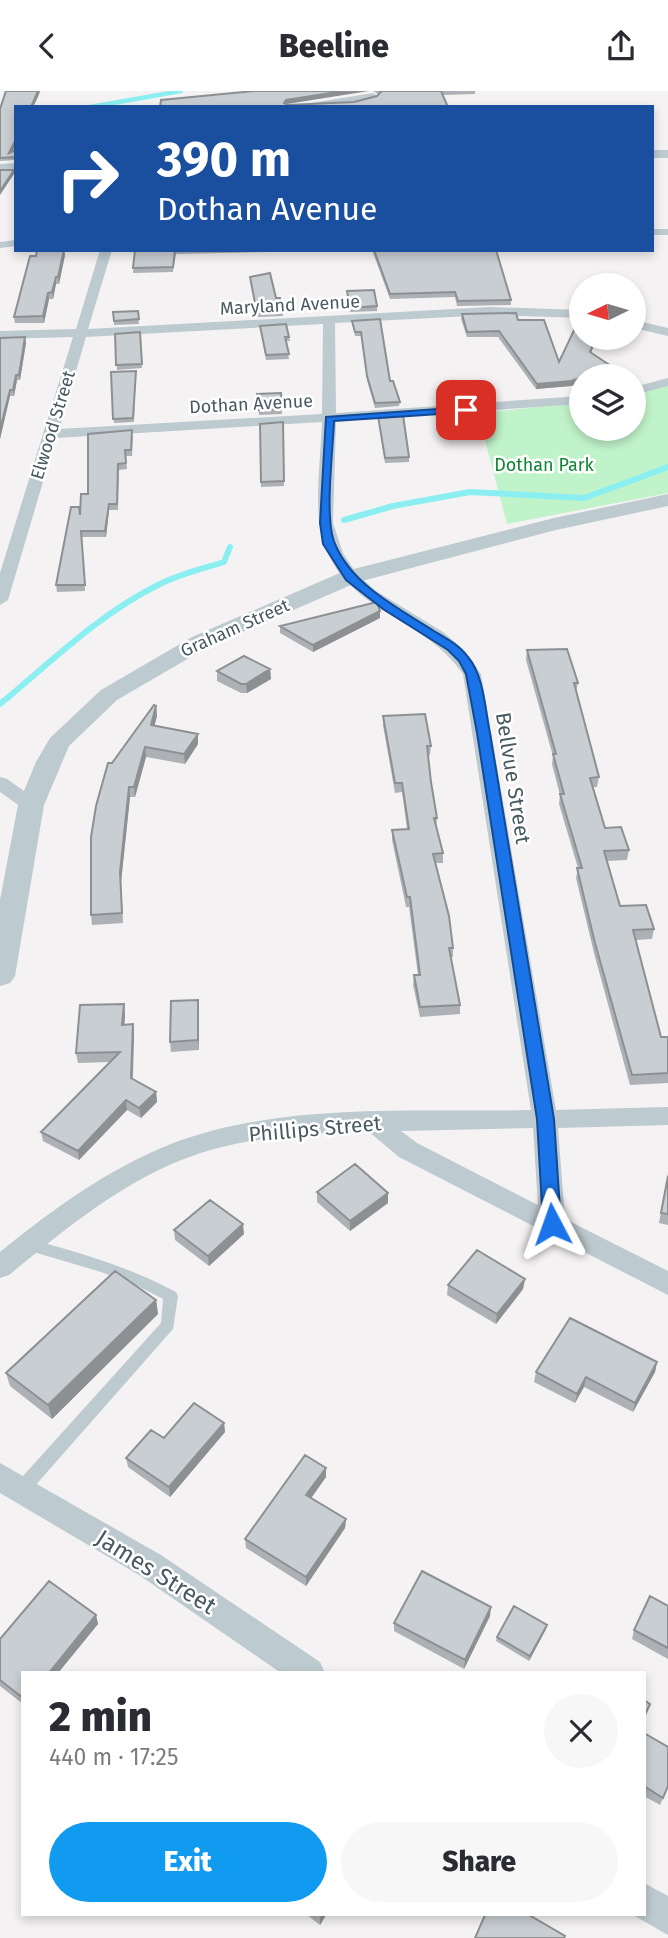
<!DOCTYPE html>
<meta charset="utf-8">
<style>
:root{--surface:#fff;--page:#f7f7f7;--text:#2b2b33;--muted:#7c7c81;--accent:#109bf1}
body{margin:0;font-family:"Fira Sans",sans-serif;background:var(--page);color:var(--text);height:100vh;display:flex;flex-direction:column;font-size:26px;white-space:nowrap}
*{box-sizing:border-box;margin:0}
p{font-size:23px;color:var(--muted)}
.icon{flex:none;width:38px;height:38px;fill:none;stroke:currentColor;stroke-width:2;stroke-linecap:round;stroke-linejoin:round}
.map{position:relative;flex:1;overflow:hidden}
.panel{position:absolute;left:21px;top:1580px;width:625px;height:245px;display:flex;flex-direction:column;background:var(--surface);border-radius:0px;box-shadow:0 4px 10px #0003}
.panel>*{flex:none}
.banner{position:absolute;left:14px;top:14px;width:640px;height:147px;border-radius:0px;box-shadow:0 4px 10px #0003;background:#1a4fa0;color:#fff;overflow:hidden}
.needle{width:46px;rotate:265deg}
.tools{position:absolute;left:569px;top:182px;display:grid;gap:14px}
.tools a{display:grid;place-items:center;width:77px;height:77px;border-radius:50%;background:var(--surface);box-shadow:0 4px 10px #0003;font-size:35px}
.pin{position:absolute;display:grid;place-items:center;width:60px;height:60px;color:#fff;margin:-30px;border-radius:14px;box-shadow:0 4px 10px #0006}
.me{position:absolute;width:77px;margin:-38px;rotate:356deg;stroke-linejoin:round;filter:drop-shadow(0 0 5px #0008)}
.turn{display:flex;align-items:center;gap:24px;height:147px;padding:0 28px;font-size:32px}
.turn .icon{width:91px;height:91px;stroke-width:2.5}
.turn b{display:block;font-size:49px;line-height:60px}
.round{display:grid;place-items:center;flex:none;width:74px;height:74px;border-radius:37px;background:var(--page)}
.overview{display:flex;align-items:center;justify-content:space-between;height:119px;padding:0 28px}
h1{font-size:42px;font-weight:800;line-height:52px}
.primary-button{display:flex;gap:14px;margin-top:auto;padding:14px 28px}
.primary-button a{flex:1;height:80px;border-radius:42px;background:var(--accent);color:#fff;font-size:28px;font-weight:800;line-height:80px;text-align:center}
.primary-button a+a{background:var(--page);color:var(--text)}
header{display:flex;justify-content:space-between;align-items:center;height:91px;padding:0 28px;background:var(--surface);font-size:32px;font-weight:800}
.map>svg:first-child{display:block}
</style>
<header><svg class="icon" aria-label="back" viewBox="0 0 24 24"><path d="M15 5l-7 7 7 7"/></svg>Beeline<svg class="icon" aria-label="share" viewBox="0 0 24 24"><path d="M12 15V3M7 8l5-5 5 5M5 13v7h14v-7"/></svg></header>
<div class="map">
<svg width="668" height="1847" viewBox="0 0 668 1847">
<rect width="100%" height="100%" fill="#f5f2f3"/>
<!-- green -->
<path fill="#c0f3ca" d="M668,295v107l-161,31 -29,-111 103,-10v26h53v-35z"/>
<g fill="none" stroke-linecap="round" stroke-linejoin="round">
<!-- stream-far1 -->
<path stroke="#8beff2" stroke-width="4.5" d="M90,16l91,-16"/>
<!-- stream -->
<path stroke="#8beff2" stroke-width="6" d="M344,429l49,-14 77,-14 114,6 84,-31
M0,613c50,-41 99,-90 158,-119 21,-11 44,-16 66,-23l6,-15"/>
<!-- service -->
<path fill="#bdcacf" fill-rule="evenodd" d="M28,1148c51,13 101,28 148,53l2,4 -5,33 -147,167 -6,2 -6,-2 -2,-5 2,-5 147,-163 2,-24 -31,-16 -34,-12 -75,-22 -2,-4 2,-4z"/>
<!-- minor -->
<path fill="#bdcacf" fill-rule="evenodd" d="M373,2l5,3 -2,2 -22,6 -67,3z
M653,138h15v6h-15z
M16,149v6l-16,2v-6z
M100,159h12l-24,79 402,-22 91,3v8l-91,-3 -155,8 1,90 245,-17v8l-245,17 -3,102 10,30 13,20 20,18 67,41 20,17 18,25 75,436 112,-3v18l-110,3 7,91 103,52v24l-269,-138 -31,-26c-52,2 -104,5 -154,18 -78,21 -144,76 -205,126l-9,3v-26c53,-43 108,-83 171,-108 113,-43 242,-31 360,-34l-68,-436c-20,-28 -45,-43 -74,-60 -88,-52 -71,-104 -67,-192l-266,16 -48,162 -8,5v-32l73,-236 -73,2v-8l76,-2zM323,233l-1,90 -263,15 27,-92zM533,1037l5,77 -121,-62 -16,-12z
M634,229l34,8v8l-34,-8z
M668,287v8l-34,9v-8z
M0,686l7,2 31,22 3,4 -3,4h-14l-24,-17z
M0,1372l161,92 159,107 5,11h-44l-142,-98 -139,-82z
M644,1792l24,13v39l-35,-20h11z"/>
<!-- tertiary -->
<path fill="#bdcacf" fill-rule="evenodd" d="M653,59h15v8h-15z
M16,72v8l-16,1v-8z
M668,403v12l-112,24 -198,52 -150,65 -91,53 -48,46 -25,59 -29,171 -5,7 -10,3v-86l18,-95 18,-43 14,-24 51,-48 91,-53 150,-65 212,-54z"/>
</g>
<!-- wall -->
<path fill="#adb1b5" d="M6,0h34l-7,16h-17v37l-4,8 4,-2v10l-16,1v-52z
M373,0h102v3l-33,1 6,12h-288l127,-3v1l67,-3 23,-6 1,-2z
M135,159h227l-186,4 -3,18 -40,1z
M372,159h124l15,50v5l-54,1 -2,-9 -65,2z
M65,164l-6,29h-3l-3,15h-4l-5,24h-29l-1,-6z
M250,186l26,21 7,14v4l-26,1z
M347,200l30,15v5l-27,1z
M138,220l1,13 -25,1 -1,-13z
M462,223l56,6 41,42 22,-24h16l-6,15 26,17v5l-36,1v8l-10,2 -35,3 -38,-52h-31l-6,-18z
M380,228l10,62 10,21 -1,4 -24,2 -8,-28 -6,-44h-6l-3,-15z
M260,235l29,11 1,4h-4l3,18 -23,1z
M140,241l2,36 -25,2 -2,-36z
M0,247l26,5 -6,37h-3l-3,16h-4l-10,43z
M136,280l-2,51 -20,1 -3,-51z
M281,302l1,21 -23,1 -2,-21z
M378,325l31,41v5l-24,1z
M283,331l1,64 -23,1 -1,-63z
M133,345l-1,20h-6l1,13 -8,1 -1,40h-9l-3,27h-24l3,54 -28,1 -1,-7 24,-71 8,-20z
M380,527l-67,34 -33,-19v-7z
M527,559l51,33 -2,9 23,85 -2,10h-4l12,41 24,22 -2,10 -20,1 13,45 34,23 -2,10 -16,1 25,97h7v46l-38,2 -36,-132 -18,-75 2,-10 -19,-64 1,-9 -8,-31 1,-8 -27,-96z
M270,578l1,10 -24,14h-6l-24,-12v-10z
M156,615l1,10 -3,10 44,8v10l-13,20 -39,-7 -11,40h-5l-9,85 2,41 -31,2 -1,-10 21,-152z
M383,625l48,30 -1,9 -2,1 3,26 6,36 -1,10 7,25v10h-8l18,85v9h-2l9,48v9l-40,3 -7,-32 1,-10h4l-9,-68h-3l-14,-67v-10l15,-1 -5,-37 -7,1 -12,-68z
M198,909l1,50 -28,2 -1,-10z
M124,913l1,10 -1,11 9,-1 1,10 -1,45 23,13 1,10 -16,16 -14,-8 -48,50 -36,-19 -2,-9 69,-70 -32,1 -2,-10z
M668,1082v52l-9,-2z
M317,1101l71,1v10l-38,28 -33,-29z
M174,1139l70,4 -35,32 -34,-26z
M525,1188l-2,10 -27,35 -49,-29 1,-10z
M156,1209l2,14 -106,105 -42,-33 -4,-13z
M657,1271l-2,10 -22,40 -49,-25 -9,16 -41,-21 2,-10z
M224,1332l1,9 -55,65 -42,-30 -2,-9 38,-20z
M326,1377v9l-15,21 35,21 -1,9 -39,58 -60,-38 -1,-9z
M668,1515v53l-36,-20 2,-9z
M96,1524l2,9 -40,49h-35v31l-23,-18v-47z
M490,1525l-26,53 -70,-38v-8z
M547,1534l-1,4 -17,32 -33,-20 1,-4z
M644,1642l24,54 -8,18 -16,-9z
M307,1824h19l-6,10z"/>
<!-- shaded-wall -->
<path fill="#8d9093" d="M38,0h2l-2,6 -5,10h-2z
M344,0h25l-82,13 -3,-1 2,-3z
M16,48v5l-6,13 -1,-4z
M14,79v4l-14,21v-4z
M64,159l1,5 -6,29 -1,-7z
M56,186v7l-3,15 -1,-7z
M48,202l1,6 -5,24 -1,-7z
M25,246l1,6 -6,37 -1,-5z
M596,247h1l-8,19 1,-5z
M617,279v5l-4,1h-23z
M16,284l1,5 -3,16 -1,-6z
M581,287v6l-10,2 -35,3 1,-5z
M10,299v6l-10,43v-9z
M109,413v6l-3,27 -1,-6z
M380,520v7l-67,34v-7z
M270,578l1,10 -24,14 -1,-9z
M156,615l1,10 -5,19 -1,-10z
M198,643v10l-13,20 -1,-10z
M145,656l1,10 -11,40 -1,-10z
M129,696l1,10 -9,85 2,41 -3,-51z
M198,909l1,10v40l-1,-10z
M124,913l1,10 -1,21 -2,-10z
M133,933l1,10 -2,53 -1,-9z
M156,1001l1,10 -16,16 -2,-10z
M126,1009l1,10 -48,50 -1,-9z
M388,1102v10l-38,28v-10z
M243,1133l1,10 -35,32 -1,-10z
M525,1188l-2,10 -27,35 1,-10z
M156,1209l2,14 -106,105 -4,-14z
M657,1271l-2,10 -22,40 2,-9z
M586,1286l-2,10 -9,16 2,-9z
M224,1332l1,9 -55,65 -1,-10z
M326,1377v9l-19,27 -1,-9z
M346,1428l-1,9 -39,58v-9z
M491,1516l-1,9 -26,53 1,-9z
M96,1524l2,9 -40,49h-9z
M547,1534l-1,4 -17,32 1,-5z
M322,1824h4l-6,10v-7z"/>
<!-- building -->
<path fill="#c9ced2" stroke="#8d9093" stroke-width="2" d="M6,0h32l-7,16h-15v32l-7,14 7,-3v8l-1,-1 -15,1v-49z
M254,0h90l-58,9 -2,3 3,2 67,-3 23,-6 4,-4 -1,-1h61l7,16h-288l1,-7z
M0,79h14l-14,21z
M37,159h27l-6,27h-2l-4,15 -4,1 -5,23 -29,1 16,-61h6z
M135,159h40l-2,17 -40,1z
M374,159h122l15,50 -53,1 -3,-9 -65,2z
M270,182l6,25h4l3,14 -26,1 -7,-36z
M374,199l3,16 -27,2 -3,-17z
M138,220l1,8 -25,2 -1,-9z
M516,222l2,7h26l15,42 18,-38h4v14h15l-6,14 27,18 -27,6h-9v2l-10,3 -34,3 -38,-53 -32,1 -5,-18z
M380,228l10,62h3l7,21 -25,1 -8,-27 -6,-44h-6l-3,-11z
M286,233l3,13h-4l4,17 -23,1 -6,-29z
M140,241l2,32 -26,1 -1,-31z
M25,246l-6,38h-3l-3,15h-3l-10,40v-92z
M136,280l-3,47 -20,1 -2,-47z
M281,302l1,16 -23,1 -2,-16z
M403,324l6,42 -24,1 -7,-42z
M283,331l1,59 -23,1 -1,-58z
M132,339l-1,20h-6l1,13 -8,1 -1,40h-8l-4,27h-24l4,54h-29l15,-78h8l1,8 1,-21h7v-60z
M377,511l3,9 -67,34 -33,-19z
M567,558l11,34h-4l25,94 -9,1 15,50 16,-1 8,23 -25,1 16,55 26,-1 8,24 -21,1 28,107h7v36l-36,2 -37,-132 -18,-75h5l-22,-74h4l-11,-40h3l-29,-104z
M244,565l26,13 -24,15h-5l-24,-13z
M154,614l2,1 -5,19 47,9 -14,20 -39,-7 -11,40h-5l-9,85 2,41 -31,2v-78l5,-31 12,-43h4z
M425,623l6,32h-4l4,36 6,36h-3l9,35 -10,1 16,62 4,32h-4l11,57 -40,2 -6,-32h6l-10,-78h-3l-15,-67 17,-1 -7,-46h-7l-12,-67z
M198,909v40l-28,2 1,-41z
M124,913l-2,21 11,-1 -2,54 25,14 -17,16 -13,-8 -48,51 -37,-19 79,-80 -44,1 4,-48z
M355,1073l33,29 -38,28 -33,-29z
M668,1085v38l-7,-1z
M210,1109l33,24 -35,32 -34,-26z
M477,1159l48,29 -28,35 -49,-29z
M115,1180l41,29 -108,105 -42,-32z
M570,1227l87,44 -22,41 -49,-26 -9,17 -41,-22z
M194,1312l30,20 -55,64 -43,-29 25,-28 13,8z
M305,1364l21,13 -20,27 40,24 -40,58 -61,-38z
M422,1480l69,36 -26,53 -71,-37z
M49,1490l47,34 -47,58h-26v25l-23,-18v-41z
M650,1505l18,10v42l-34,-18z
M514,1515l33,19 -17,31 -33,-19z
M644,1609l6,4 -6,13z
M644,1642l24,14v39l-5,12 -19,-12z
M485,1824h44l36,21 -1,2h-89z"/>
<!-- route -->
<path fill="#1a73e8" stroke="#114b97" stroke-width="2" d="M466,316l3,1v4l-135,9c-1,30 -10,98 1,123 17,41 63,64 99,87 12,7 25,14 34,26 16,19 17,52 22,76l64,386 7,105 -3,5 -6,2 -7,-2 -2,-5 -6,-105 -60,-386 -11,-59 -7,-13 -11,-11 -65,-41 -37,-29 -23,-36 -3,-21 6,-106z"/>
<g text-anchor="middle" dominant-baseline="central" stroke-width="5" stroke-linejoin="round" paint-order="stroke">
<!-- far-street labels -->
<g font-size="18" fill="#485a61" stroke="#fff">
<text transform="translate(290 214) rotate(-3)">Maryland Avenue</text>
<text transform="translate(251 313) rotate(-3)">Dothan Avenue</text>
<text transform="translate(53 334) rotate(-73)">Elwood Street</text>
<text transform="translate(235 537) rotate(-24)">Graham Street</text>
</g>
<!-- far-park labels -->
<g font-size="18" fill="#128436" stroke="#fff">
<text x="544" y="374">Dothan Park</text>
</g>
<!-- street labels -->
<g font-size="21" fill="#485a61" stroke="#fff">
<text transform="translate(513 687) rotate(81)">Bellvue Street</text>
<text transform="translate(315 1038) rotate(-5)">Phillips Street</text>
</g>
<!-- near-street labels -->
<g font-size="24" fill="#485a61" stroke="#fff">
<text transform="translate(156 1481) rotate(32)">James Street</text>
</g>
</g>
</svg>
<div class="tools">
<a><svg class="needle" viewBox="-14 -14 28 28"><path d="M0-13l5 13h-10z" fill="#e53935"/><path d="M0 13l5-13h-10z" fill="#7c7c81"/></svg></a>
<a><svg class="icon" aria-label="layers" viewBox="0 0 24 24"><path d="M12 4l9 5-9 5-9-5zM3 14l9 5 9-5"/></svg></a>
</div>
<div class="pin" style="left:466px;top:319px;background:#d93025"><svg class="icon" aria-label="arrive" viewBox="0 0 24 24"><path d="M6 21V4h12l-3 4 3 4H6"/></svg></div>
<svg class="me" style="left:552px;top:1133px" viewBox="-20 -20 40 40"><path d="M0-17L14 15 0 8-14 15z" fill="#1a73e8" stroke="#fff" stroke-width="4"/></svg>
<div class="banner">
<div class="turn"><svg class="icon" aria-label="right" viewBox="0 0 24 24"><path d="M7 20v-9h11M14 6l5 5-5 5"/></svg><div><b>390 m</b>Dothan Avenue</div></div>
</div>
<section class="panel">
<div class="overview"><div><h1>2 min</h1><p>440 m · 17:25</p></div><a class="round"><svg class="icon" aria-label="close" viewBox="0 0 24 24"><path d="M6 6l12 12M18 6L6 18"/></svg></a></div>
<div class="primary-button"><a>Exit</a><a>Share</a></div>
</section>
</div>
